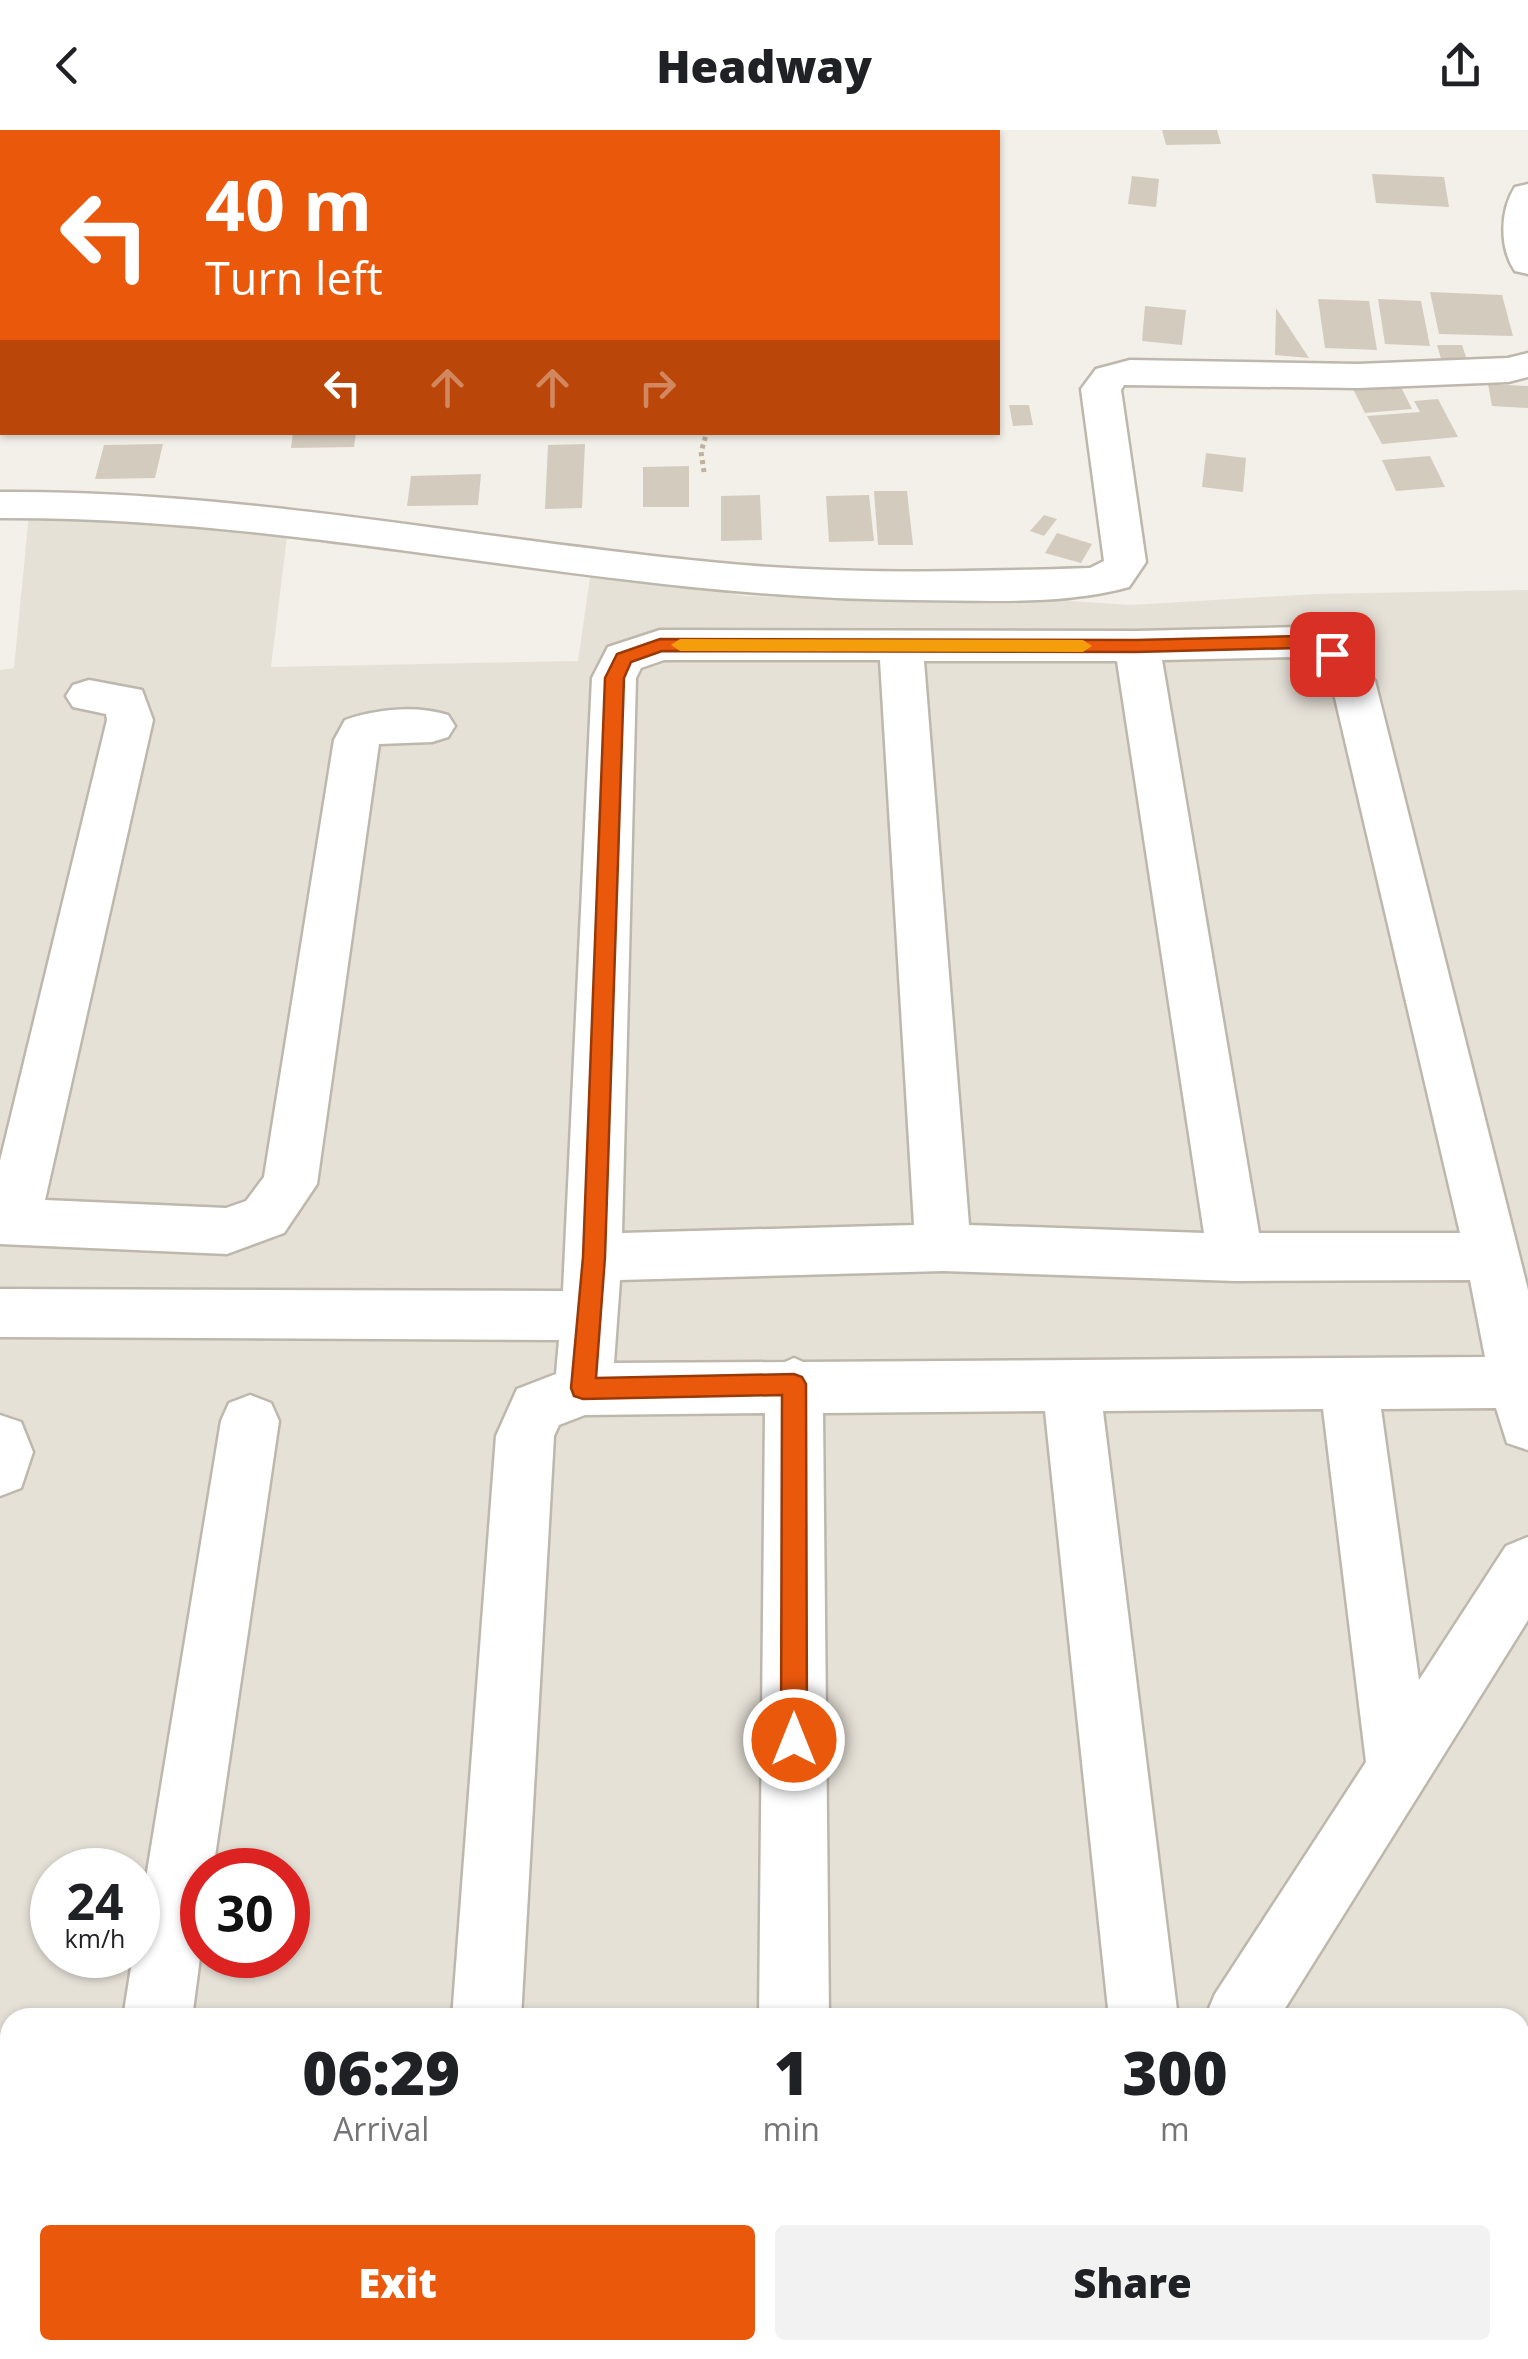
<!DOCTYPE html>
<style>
:root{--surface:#fff;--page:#f2f2f2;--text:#202124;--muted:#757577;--accent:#ea580c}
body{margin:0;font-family:"Open Sans",sans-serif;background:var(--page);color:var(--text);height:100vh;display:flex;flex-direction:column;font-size:38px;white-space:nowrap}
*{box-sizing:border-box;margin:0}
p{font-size:32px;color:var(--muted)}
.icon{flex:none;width:55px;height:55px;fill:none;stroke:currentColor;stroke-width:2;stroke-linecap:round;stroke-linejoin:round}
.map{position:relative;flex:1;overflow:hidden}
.details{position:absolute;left:0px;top:1878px;width:1530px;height:352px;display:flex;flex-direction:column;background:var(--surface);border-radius:30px 30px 0 0;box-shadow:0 2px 8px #0004}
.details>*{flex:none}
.guide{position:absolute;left:0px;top:0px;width:1000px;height:305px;box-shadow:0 2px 8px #0004;background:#ea580c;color:#fff;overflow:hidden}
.speed{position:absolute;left:30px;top:1718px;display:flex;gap:20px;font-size:50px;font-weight:700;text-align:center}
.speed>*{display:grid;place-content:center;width:130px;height:130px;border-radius:50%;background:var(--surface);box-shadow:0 2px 8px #0004;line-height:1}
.speed small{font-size:25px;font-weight:400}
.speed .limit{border:15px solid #d22;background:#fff;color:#111}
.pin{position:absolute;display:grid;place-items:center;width:85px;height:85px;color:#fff;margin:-42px;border-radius:20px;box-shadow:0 5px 15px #0006}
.me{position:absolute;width:110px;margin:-55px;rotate:0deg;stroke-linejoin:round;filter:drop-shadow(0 0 8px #0008)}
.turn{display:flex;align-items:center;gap:35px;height:210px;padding:0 40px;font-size:45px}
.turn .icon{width:130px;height:130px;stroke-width:2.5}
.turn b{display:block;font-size:70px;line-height:85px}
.lanes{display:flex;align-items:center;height:95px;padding:0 40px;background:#0003;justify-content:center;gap:50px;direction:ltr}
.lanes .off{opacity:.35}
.eta{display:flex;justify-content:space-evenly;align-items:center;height:170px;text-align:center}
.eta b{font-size:60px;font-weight:800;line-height:70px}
.primary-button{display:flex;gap:20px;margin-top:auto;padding:20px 40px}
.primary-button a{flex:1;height:115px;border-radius:10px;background:var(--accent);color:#fff;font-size:40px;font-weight:800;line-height:115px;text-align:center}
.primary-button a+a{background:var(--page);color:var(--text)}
header{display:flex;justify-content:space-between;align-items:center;height:130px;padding:0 40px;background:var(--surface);font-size:45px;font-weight:800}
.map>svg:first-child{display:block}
</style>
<header><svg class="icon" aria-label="back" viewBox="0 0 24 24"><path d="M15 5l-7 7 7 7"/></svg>Headway<svg class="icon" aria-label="share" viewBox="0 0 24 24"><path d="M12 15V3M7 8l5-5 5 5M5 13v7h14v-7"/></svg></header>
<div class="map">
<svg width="1528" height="2229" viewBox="0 0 1528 2229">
<rect width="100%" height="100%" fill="#f3f0e9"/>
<!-- residential -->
<path fill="#e6e1d7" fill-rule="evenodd" d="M29,384l260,6 -18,147 307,-6 13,-90 154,25 125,4 128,-4 133,9 185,-11 212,-4v1769h-1528v-1689l14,-2zM52,1740h86v85h-86zM202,1740h86v85h-86zM10,1888h1510v332h-1510z"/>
<!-- building -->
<path fill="#d4cbbf" d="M1162,0h55l4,14 -55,1z
M1372,44l72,3 5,30 -73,-4z
M1132,46l27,3 -3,28 -28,-3z
M1430,162l72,3 11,41 -74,-2z
M1318,169l51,2 8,49 -52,-2z
M1378,169l43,2 9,45 -45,-2z
M1145,176l41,4 -4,35 -40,-4z
M1276,178l33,50 -34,-3z
M1437,215h25l7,21h-26z
M1398,251l14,28 -47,4 -14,-28z
M1488,254l40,2v22l-36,-2z
M1438,269l20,38 -76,7 -15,-28 53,-4 -6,-11z
M1009,275h20l4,20 -20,1z
M293,302h63l-2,15 -63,1z
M163,314l-8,34 -60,1 9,-34z
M585,314l-3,64 -37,1 3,-64z
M1206,323l40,5 -3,34 -41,-5z
M1430,326l15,31 -49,4 -14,-31z
M689,336v41h-46v-40z
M481,344l-3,31 -71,1 4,-30z
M874,361h33l6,54h-35z
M760,365l2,45 -41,1v-45z
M869,365l5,46 -45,1 -3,-46z
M1044,385l13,4 -13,17 -14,-5z
M1057,403l35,11 -11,19 -36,-10z"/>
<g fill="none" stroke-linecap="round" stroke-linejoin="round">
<!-- street casing -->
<g stroke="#beb7ac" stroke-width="5">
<path id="street" d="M1528,54v90l-13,-3c-16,-23 -15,-61 0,-84z
M1528,223v24l-20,5 -150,6 -234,-3 -3,5 25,172 -17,25c-69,19 -147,13 -218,13 -306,-2 -604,-84 -911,-82v-26c243,-2 471,47 710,70 126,13 254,10 380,6l14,-7 -23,-172 15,-20 34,-9 228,4 150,-6z
M1299,497l49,17 27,37 153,609v160l-21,-7 -11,-35 -115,1 38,271 87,-134 22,-9v83l-249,398h-74l10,-24 151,-232 -43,-353 -220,2 75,607h-69l-64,-607 -222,2 6,605h-70l6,-605 -180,2 -26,10 -5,11 -33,582h-69l44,-582 21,-47 39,-15 3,-34 -559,-3v-48l563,2 29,-613 16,-31 52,-17 477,1zM1295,527l21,9 16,19 128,548h-201l-97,-573zM664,530h216l34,565 -292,8 14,-555 5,-10zM924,531h193l87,572 -235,-8zM943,1141l292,10 235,-1 15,77 -682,5 -9,-4 -9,4 -171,1 6,-83z
M89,550l53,10 11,30 -108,480 181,8 20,-7 18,-24 70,-437 11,-20c31,-11 71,-15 103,-5l7,11 -7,11 -16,5 -53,2 -62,440 -33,49 -57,21 -227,-10v-83l107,-441 -1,-6 -33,-7 -7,-11 7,-11z
M250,1265l21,8 8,18 -66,449h-11v73l-10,75h-69l10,-63h5v-28l83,-506 8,-18z
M0,1285l21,7 12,30 -12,36 -21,8z
M1528,2146v83h-23l-13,-9h28v-71z
M68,2220h76l-2,9h-76z
M425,2220h76l-1,9h-76z
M757,2220h76v9h-76z
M977,2220h78l-4,9h-78z"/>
</g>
<!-- path -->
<path stroke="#beb29f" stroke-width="5" stroke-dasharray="4 4" stroke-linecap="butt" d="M704,342l-3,-20 6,-20"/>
<!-- street -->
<use href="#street" fill="#fff" fill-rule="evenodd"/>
</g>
<!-- route -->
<path fill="#ea580c" stroke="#983908" stroke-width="2.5" d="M1298,506l41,14 2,4 -9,7 -35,-13 -161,4 -474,-1 -31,11 -7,16 -19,579 -9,121 198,-4 8,3 4,7 1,356 -4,10 -9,4 -9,-4 -4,-10 1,-345 -199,4 -9,-3 -3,-8 12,-131 22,-579 12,-24 43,-15 476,1z"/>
<!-- slow -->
<path fill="#f59e0b" d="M680,509l403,1 9,6 -9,6 -403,-1 -9,-6z"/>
</svg>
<div class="speed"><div>24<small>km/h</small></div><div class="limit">30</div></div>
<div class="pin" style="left:1332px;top:524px;background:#d93025"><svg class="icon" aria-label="arrive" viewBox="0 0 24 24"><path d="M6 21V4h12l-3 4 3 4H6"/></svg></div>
<svg class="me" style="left:794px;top:1610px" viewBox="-20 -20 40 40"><circle r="17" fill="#ea580c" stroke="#fff" stroke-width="3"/><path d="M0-11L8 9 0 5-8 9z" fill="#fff"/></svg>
<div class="guide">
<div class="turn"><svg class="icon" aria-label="left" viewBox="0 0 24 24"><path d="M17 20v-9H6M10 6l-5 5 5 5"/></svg><div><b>40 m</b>Turn left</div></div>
<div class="lanes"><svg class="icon" aria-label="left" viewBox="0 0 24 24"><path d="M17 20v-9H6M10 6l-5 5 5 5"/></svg><svg class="icon off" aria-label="ahead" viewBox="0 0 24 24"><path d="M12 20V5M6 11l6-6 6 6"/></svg><svg class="icon off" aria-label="ahead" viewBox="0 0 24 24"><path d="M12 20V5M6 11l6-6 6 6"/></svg><svg class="icon off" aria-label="right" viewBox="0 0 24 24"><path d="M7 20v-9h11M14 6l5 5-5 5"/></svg></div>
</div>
<section class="details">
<div class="eta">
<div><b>06:29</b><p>Arrival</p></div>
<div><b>1</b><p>min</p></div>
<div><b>300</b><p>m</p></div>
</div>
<div class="primary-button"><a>Exit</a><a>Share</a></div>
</section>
</div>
